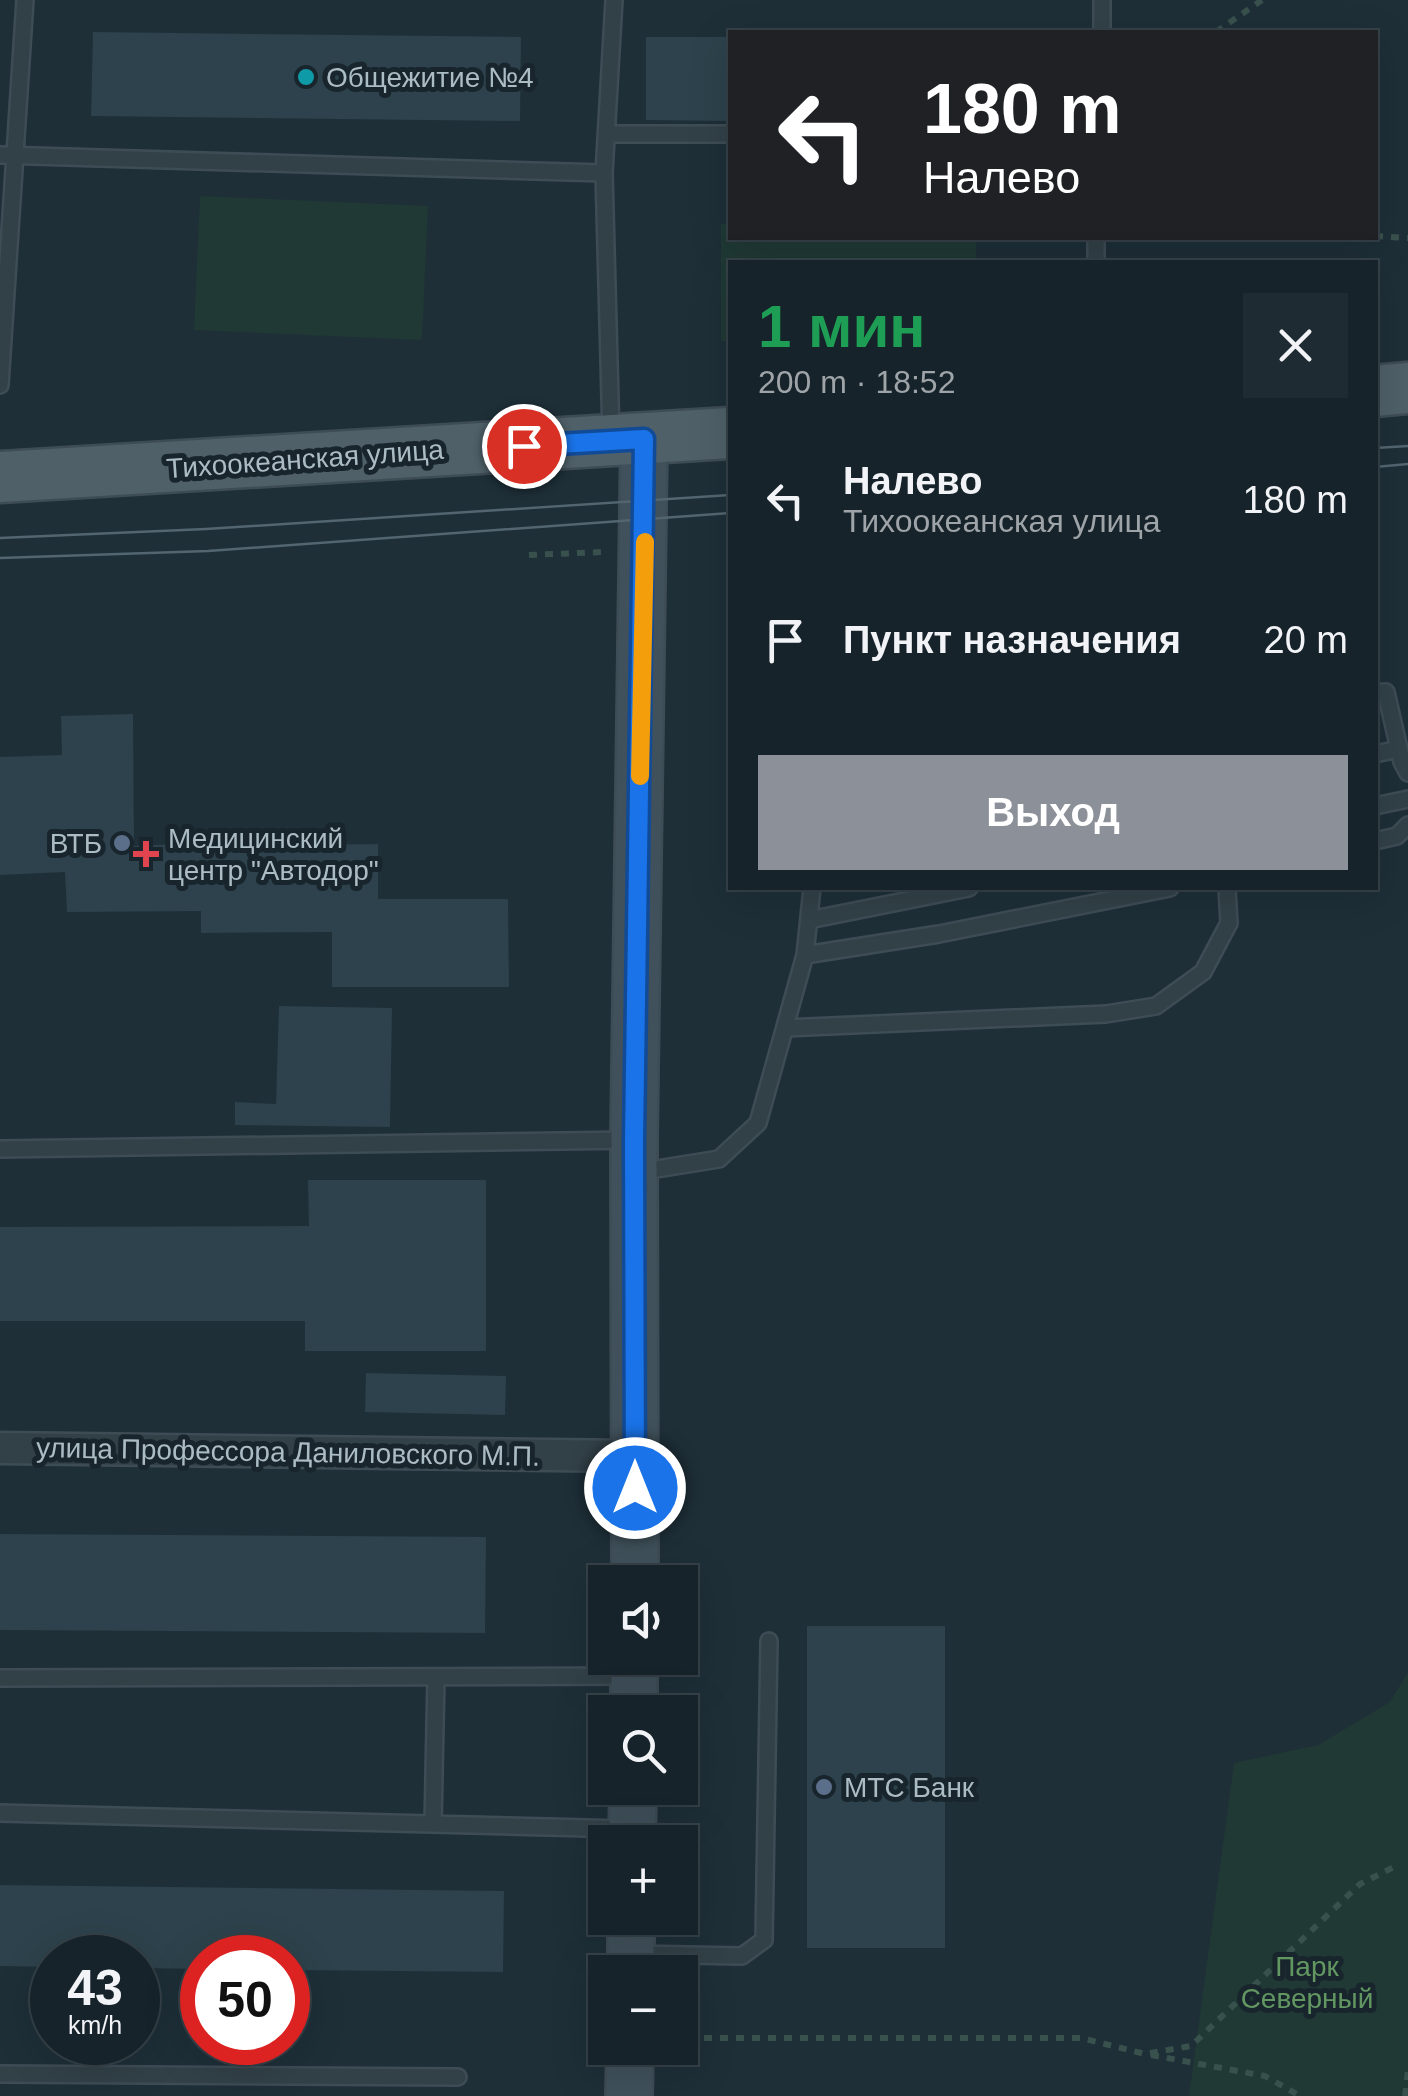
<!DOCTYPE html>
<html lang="ru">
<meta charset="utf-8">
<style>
:root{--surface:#16232a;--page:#1f2b32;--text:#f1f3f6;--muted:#9ea4a8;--line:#354047;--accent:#8c9099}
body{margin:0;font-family:Helvetica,sans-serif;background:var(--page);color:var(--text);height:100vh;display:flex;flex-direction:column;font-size:38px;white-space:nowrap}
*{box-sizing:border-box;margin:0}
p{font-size:32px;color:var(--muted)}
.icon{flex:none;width:55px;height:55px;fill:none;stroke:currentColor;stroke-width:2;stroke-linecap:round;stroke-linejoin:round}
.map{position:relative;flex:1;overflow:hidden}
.side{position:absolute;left:728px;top:260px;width:650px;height:630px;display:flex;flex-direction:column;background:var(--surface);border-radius:0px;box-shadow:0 10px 40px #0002,0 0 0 2px var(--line)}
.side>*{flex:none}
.top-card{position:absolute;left:728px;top:30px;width:650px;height:210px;border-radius:0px;box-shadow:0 10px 40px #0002,0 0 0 2px var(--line);background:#202124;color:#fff;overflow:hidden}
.buttons{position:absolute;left:588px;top:1565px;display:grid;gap:20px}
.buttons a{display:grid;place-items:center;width:110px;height:110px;border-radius:0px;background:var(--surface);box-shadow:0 10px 40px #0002,0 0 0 2px var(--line);font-size:50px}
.speed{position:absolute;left:30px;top:1935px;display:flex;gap:20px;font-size:50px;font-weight:700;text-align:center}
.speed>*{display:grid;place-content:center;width:130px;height:130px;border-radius:50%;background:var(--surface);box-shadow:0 10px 40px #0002,0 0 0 2px var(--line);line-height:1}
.speed small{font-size:25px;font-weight:400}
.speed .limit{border:15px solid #d22;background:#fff;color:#111}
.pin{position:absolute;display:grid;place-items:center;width:85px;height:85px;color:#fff;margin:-42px;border:5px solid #fff;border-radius:50%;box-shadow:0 2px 10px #0007}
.me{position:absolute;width:110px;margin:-55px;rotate:0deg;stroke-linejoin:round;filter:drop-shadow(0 0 8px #0008)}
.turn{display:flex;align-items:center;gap:35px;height:210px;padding:0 30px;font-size:45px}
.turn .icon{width:130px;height:130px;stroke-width:2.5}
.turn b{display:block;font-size:70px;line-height:85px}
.round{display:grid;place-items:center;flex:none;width:105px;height:105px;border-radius:0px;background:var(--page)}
.summary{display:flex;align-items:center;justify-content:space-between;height:170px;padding:0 30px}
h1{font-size:60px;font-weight:700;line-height:75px;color:#1e9e55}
.action{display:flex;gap:20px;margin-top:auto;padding:20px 30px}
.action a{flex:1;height:115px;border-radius:0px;background:var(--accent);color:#fff;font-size:40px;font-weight:700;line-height:115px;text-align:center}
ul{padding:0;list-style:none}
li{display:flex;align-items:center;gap:30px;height:140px;padding:0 30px}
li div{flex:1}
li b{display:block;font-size:38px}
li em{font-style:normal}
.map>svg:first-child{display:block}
</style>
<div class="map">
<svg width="1408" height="2096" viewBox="0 0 1408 2096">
<rect width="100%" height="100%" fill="#1e2f38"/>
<!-- green -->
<path fill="#203935" d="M200,196l228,10 -6,134 -228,-10z
M721,224h9v14h246v24h-246v79h-9z
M1408,1672v424h-219l45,-333 84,-18 72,-43z"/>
<!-- building -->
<path fill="#2d424c" d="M93,32l428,5 -1,84 -429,-5z
M646,37h84v84l-84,-1z
M133,714l1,132 67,-3 -1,3 178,-2v55h130l1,88h-177v-55l-131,1v-22l-134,1 -2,-40 -65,3v-118l62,-2 -1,-39z
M279,1006l113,2 -2,119 -155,-2v-23l41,2z
M308,1180h178v171h-181v-30h-305v-94l309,-1z
M366,1373l140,3 -1,39 -140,-3z
M0,1534l486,3 -1,96 -485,-3z
M807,1626h138v322h-138z
M0,1885l504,6 -1,81 -215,-2v-12h-86v11l-64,-1v-10h-86v9l-52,-1z"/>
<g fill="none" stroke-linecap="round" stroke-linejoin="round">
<!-- service casing -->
<g stroke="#3e4c55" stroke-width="20">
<path id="service" d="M1102,32v-32
M607,134h123
M0,155l604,18
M1096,262v-24
M0,385l25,-385
M611,436l-7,-263 10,-173
M1375,693l11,-1 16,70 6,11
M1375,754l24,-5
M1375,806l33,-7
M1375,841l22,-5 11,-11
M809,920l160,-32
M805,955l134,-21 231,-46
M785,1028l321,-14 50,-8 47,-34 26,-49 -2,-35
M0,1149l631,-9
M638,1172l81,-13 39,-36 47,-168 7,-67
M0,1678l631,-2
M0,1813l626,16
M433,1824l3,-147
M635,1954l107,2 22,-16 5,-299
M0,2074l458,3"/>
</g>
<!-- minor casing -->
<g stroke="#3e4c55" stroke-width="35">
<path id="minor" d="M0,1448l635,8"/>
</g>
<!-- secondary casing -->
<g stroke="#3e4c55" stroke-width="50">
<path id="secondary" d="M635,1582l-1,-442 10,-701
M634,1712v-54
M632,1842l1,-54
M631,1972v-54
M629,2096l1,-48"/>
</g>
<!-- primary casing -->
<g stroke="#3e4c55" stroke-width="55">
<path id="primary" d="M1375,391l33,-3
M0,477l730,-44"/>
</g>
<!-- path -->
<path stroke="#39514d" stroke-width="6" stroke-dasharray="8 8" stroke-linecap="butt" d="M1216,32l46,-32
M1375,236l33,2
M529,555l74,-3
M688,2038h393l64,16 46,-8 169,-162 34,-17
M1151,2055l114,21 35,20
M1405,2096l3,-25"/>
<!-- service -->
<use href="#service" stroke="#324148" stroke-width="15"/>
<!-- minor -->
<use href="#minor" stroke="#324148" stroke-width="30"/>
<!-- secondary -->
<use href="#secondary" stroke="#40515b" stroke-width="45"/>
<!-- primary -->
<use href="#primary" stroke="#4f6068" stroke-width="50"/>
<!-- tram -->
<path stroke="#536670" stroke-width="2.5" d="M1375,448l33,-2
M1375,467l33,-3
M0,538l206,-9 524,-34
M0,558l208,-7 522,-38"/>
</g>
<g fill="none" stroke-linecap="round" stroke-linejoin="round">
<!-- route casing -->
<g stroke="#114b97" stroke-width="25">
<path id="route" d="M524,446l120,-7 -10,701 1,348"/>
</g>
<!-- route -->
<use href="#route" stroke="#1a73e8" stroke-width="18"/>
<!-- slow -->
<path stroke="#f59e0b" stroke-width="18" d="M640,776l5,-234"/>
</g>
<!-- markers -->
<circle fill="#0f9aa8" stroke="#18252c" stroke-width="4" cx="306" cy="77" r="10"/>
<g fill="#5c6f8a" stroke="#18252c" stroke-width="4">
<circle cx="122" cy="843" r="10"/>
<circle cx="824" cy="1787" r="10"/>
</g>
<path fill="#e0444e" stroke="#18252c" stroke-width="4" d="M141 839h10v10h10v10h-10v10h-10v-10h-10v-10h10z"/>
<g text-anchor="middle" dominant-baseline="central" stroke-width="10" stroke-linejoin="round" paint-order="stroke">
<!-- poi labels -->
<g font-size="28" fill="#acbcc5" stroke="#18252c" text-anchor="start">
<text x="326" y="77">Общежитие №4</text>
<text x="168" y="838">Медицинский<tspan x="168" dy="32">центр "Автодор"</tspan></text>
<text x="102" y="843" text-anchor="end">ВТБ</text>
<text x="844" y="1787">МТС Банк</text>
</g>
<!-- street labels -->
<g font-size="28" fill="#acbcc5" stroke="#18252c">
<text transform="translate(305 459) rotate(-4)">Тихоокеанская улица</text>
<text transform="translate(288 1452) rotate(1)">улица Профессора Даниловского М.П.</text>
</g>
<!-- park labels -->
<g font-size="28" fill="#639762" stroke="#18252c">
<text x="1307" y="1966">Парк<tspan x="1307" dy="32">Северный</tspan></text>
</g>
</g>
</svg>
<div class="buttons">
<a><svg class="icon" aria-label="sound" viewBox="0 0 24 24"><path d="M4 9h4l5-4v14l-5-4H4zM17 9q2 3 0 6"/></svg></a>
<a><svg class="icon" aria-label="search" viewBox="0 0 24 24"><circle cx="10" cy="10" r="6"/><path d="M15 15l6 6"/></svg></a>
<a>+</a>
<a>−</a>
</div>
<div class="speed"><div>43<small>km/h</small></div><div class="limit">50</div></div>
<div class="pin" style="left:524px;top:446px;background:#d93025"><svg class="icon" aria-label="arrive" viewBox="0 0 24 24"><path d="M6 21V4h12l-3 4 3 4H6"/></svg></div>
<svg class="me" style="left:635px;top:1488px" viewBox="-20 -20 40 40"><circle r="17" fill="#1a73e8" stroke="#fff" stroke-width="3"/><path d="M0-11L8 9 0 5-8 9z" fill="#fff"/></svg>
<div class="top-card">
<div class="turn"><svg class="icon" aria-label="left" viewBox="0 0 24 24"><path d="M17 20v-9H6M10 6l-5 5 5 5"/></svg><div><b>180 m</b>Налево</div></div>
</div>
<section class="side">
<div class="summary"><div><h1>1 мин</h1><p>200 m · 18:52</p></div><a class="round"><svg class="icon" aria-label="close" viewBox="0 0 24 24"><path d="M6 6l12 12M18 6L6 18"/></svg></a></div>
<ul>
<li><svg class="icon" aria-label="left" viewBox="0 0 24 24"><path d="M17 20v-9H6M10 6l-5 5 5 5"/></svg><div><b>Налево</b><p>Тихоокеанская улица</p></div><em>180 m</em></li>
<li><svg class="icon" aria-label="arrive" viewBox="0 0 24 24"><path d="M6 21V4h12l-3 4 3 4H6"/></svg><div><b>Пункт назначения</b></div><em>20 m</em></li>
</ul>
<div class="action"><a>Выход</a></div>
</section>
</div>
